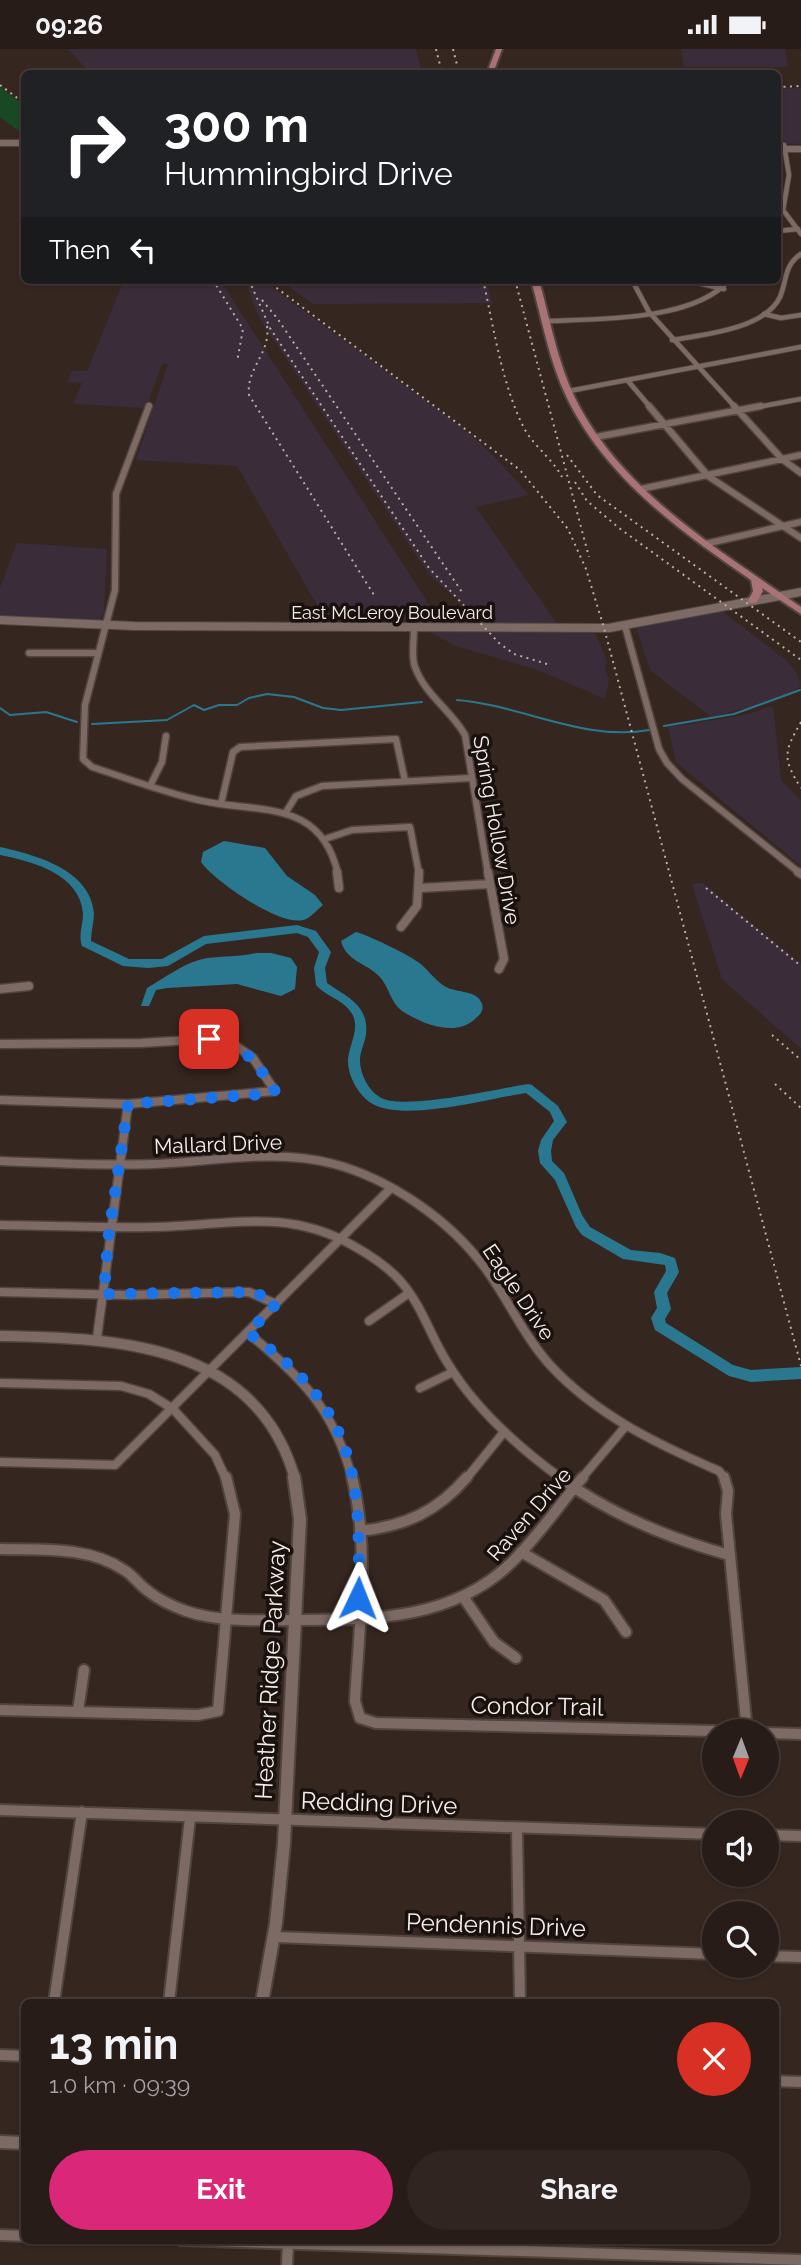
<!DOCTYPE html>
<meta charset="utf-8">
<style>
:root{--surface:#281c18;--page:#302521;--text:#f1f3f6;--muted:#a5a1a2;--line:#443a37;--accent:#db2777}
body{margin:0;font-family:Raleway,sans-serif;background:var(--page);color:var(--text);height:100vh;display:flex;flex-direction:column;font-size:26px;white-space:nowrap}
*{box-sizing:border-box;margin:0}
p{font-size:23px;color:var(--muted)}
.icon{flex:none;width:38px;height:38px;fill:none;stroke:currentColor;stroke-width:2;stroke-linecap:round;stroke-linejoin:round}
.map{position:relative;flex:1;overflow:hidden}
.side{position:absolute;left:21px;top:1950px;width:758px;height:245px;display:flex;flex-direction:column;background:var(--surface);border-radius:10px;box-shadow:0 2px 5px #0004,0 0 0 2px var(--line)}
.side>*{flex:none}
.top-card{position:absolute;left:21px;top:21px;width:760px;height:214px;border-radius:10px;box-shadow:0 2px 5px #0004,0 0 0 2px var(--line);background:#202124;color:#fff;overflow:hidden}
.needle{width:46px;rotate:181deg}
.controls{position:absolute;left:702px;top:1670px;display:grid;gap:14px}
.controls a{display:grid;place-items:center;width:77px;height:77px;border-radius:50%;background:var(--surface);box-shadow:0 2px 5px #0004,0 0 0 2px var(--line);font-size:35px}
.pin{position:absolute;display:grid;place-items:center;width:60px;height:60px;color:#fff;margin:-30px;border-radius:14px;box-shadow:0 4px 10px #0006}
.me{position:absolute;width:77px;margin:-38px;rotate:2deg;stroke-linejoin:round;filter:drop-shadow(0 0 5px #0008)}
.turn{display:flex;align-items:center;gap:24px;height:147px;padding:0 28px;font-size:32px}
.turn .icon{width:91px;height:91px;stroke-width:2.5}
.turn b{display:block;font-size:49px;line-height:60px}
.then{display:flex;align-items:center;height:66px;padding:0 28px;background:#0003;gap:14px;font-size:26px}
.round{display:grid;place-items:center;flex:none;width:74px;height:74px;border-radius:37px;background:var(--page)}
.head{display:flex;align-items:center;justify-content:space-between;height:119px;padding:0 28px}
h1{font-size:42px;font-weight:700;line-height:52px}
.action{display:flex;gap:14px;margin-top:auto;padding:14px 28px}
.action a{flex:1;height:80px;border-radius:42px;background:var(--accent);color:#fff;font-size:28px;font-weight:700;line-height:80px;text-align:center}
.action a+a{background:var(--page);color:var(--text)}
.status{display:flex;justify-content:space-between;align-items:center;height:49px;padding:0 35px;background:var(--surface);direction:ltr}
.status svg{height:19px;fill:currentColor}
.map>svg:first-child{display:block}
</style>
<div class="status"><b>09:26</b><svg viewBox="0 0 49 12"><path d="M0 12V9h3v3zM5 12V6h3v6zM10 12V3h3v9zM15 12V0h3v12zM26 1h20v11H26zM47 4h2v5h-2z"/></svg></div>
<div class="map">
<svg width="801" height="2216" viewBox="0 0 801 2216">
<rect width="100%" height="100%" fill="#362620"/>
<!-- industrial -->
<path fill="#3b2c39" d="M68,0h348l6,24h-181l1,-5 -31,5h-121z
M681,0h104l3,18h-104z
M801,39v56l-24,-1v-54z
M124,231h96l219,340 -114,-1 -88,-153 -101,-6 32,-96h-6l-16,44 -73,-4 9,-21 -15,-1 5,-11h15z
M245,231h17l202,149 33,30 32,36 -53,12 81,117h-71l-56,-48 -172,-260z
M280,231h206l6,23 -179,1z
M17,494l90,6 -3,63 -5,9 -99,-5v-28z
M722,562l64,49 11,13 4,14 -32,15 -58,15 -61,-47 -14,-43z
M430,583l165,1 12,28 -2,9 4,10 -4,19 -67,-29 -82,-24z
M773,657l8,74 20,21v65l-125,-104 -8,-35 72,-11z
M703,834l98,81v85l-79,-70 -30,-95z"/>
<!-- green -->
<path fill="#184925" d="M0,38l24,18v30l-24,-18z"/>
<!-- water -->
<path fill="#2a788f" d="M224,792l41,7 22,28 28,19 8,10c-5,4 -12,12 -17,14 -22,11 -93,-39 -105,-57l2,-10z
M356,883c12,3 51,22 62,30 10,7 17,19 28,25 11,6 32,3 36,17 2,6 -2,11 -6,14 -19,20 -54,6 -74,-7 -12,-9 -13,-25 -23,-35 -13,-13 -33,-15 -38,-35z
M256,904h15l20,5 6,9 -2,22 -14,7 -44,-12 -70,4 -11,2 -7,16h-8l6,-18c19,-11 38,-26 60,-30 16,-2 32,-1 49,-5z"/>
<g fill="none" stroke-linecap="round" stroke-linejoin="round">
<!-- stream -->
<path stroke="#2a788f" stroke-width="2" d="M457,651c64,5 128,42 192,30
M0,659l10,7 36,-3 31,10
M92,675l75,-4 27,-15 10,5 15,-5h18l12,-7 18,-4 27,3 29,11 18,2 81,-8
M664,677l70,-12 66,-24"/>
<!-- river -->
<path fill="#2a788f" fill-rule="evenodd" d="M0,798c35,8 90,22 94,66 0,9 -3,18 -3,28l38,18h33l42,-23 93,-11 19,6 15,21 -6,16 2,15c20,14 42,22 39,51 -1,9 -6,17 -6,26 0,15 10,34 24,39 26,10 114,-10 144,-15l4,1 26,21 9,16 -14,18 -2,11 1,10 12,12 18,42 8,12 41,23 29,3 15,5 4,14 -12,21 4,16 -6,10 1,4 67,42 18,5 50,-3v12l-50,3 -22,-6 -74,-46 -4,-12 6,-10 -3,-16 12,-21 -1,-6 -42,-6 -41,-24 -6,-8 -21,-47 -15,-17 -2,-12 3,-11 13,-19 -4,-9 -24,-19c-39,6 -113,27 -149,13 -16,-6 -28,-27 -29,-43 -1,-17 15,-36 2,-52 -8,-12 -25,-15 -34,-26l-2,-17 5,-16 -11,-15 -11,-4 -91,11 -38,22 -20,2 -25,-2 -41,-20c-4,-11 1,-21 1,-32 -2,-40 -52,-53 -83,-59z"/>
<!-- minor-far3 casing -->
<g stroke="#51443f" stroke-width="6">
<path id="minor-far3" d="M784,96l5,30 -6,35 18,24
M777,182l21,-2
M632,231l17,32 87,96
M685,231l39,9
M764,265l17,4 20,-3
M547,272c50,-2 148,0 182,-41
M672,291c31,-5 93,-11 108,-43 7,-17 4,-32 21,-43
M628,332l23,27
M569,342l232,-44
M148,359l1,-3
M752,359l49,-9"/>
</g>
<!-- minor-far2 casing -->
<g stroke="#51443f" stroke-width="9">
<path id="minor-far2" d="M149,357l-33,88 -1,96 -30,115 -2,54 9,8c34,11 68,24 102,32 60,16 126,-4 144,75
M649,357l59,70 93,62
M734,357l48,53 19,14
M596,388l165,-31
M641,440l160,-34
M705,495l96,-22
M625,577l34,123 8,14 15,16 119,95
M414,579c0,12 -3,29 1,39 10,28 36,43 50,68l23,139
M29,604h69
M150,737l12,-24 4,-26
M221,755l12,-52 7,-5 156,-8 9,42
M286,763l10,-16 26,-10 148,-8
M325,790l27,-9 58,-3 9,47"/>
</g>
<!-- minor-far1 casing -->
<g stroke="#51443f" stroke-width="11">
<path id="minor-far1" d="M337,823l2,16
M488,823l16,87 -5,10
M798,823l3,2
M421,839l69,-4
M401,878l16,-21 2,-34
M0,940l29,-3
M0,995l141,-1 68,-4 27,7 17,12 22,33 -147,13 -128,-4
M0,1112c51,2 103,5 154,3 59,-2 122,-16 180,0 56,15 116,56 151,104 23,31 38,67 65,97 46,50 107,79 169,106l6,8
M0,1176c51,1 103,3 154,2 72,-1 130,-20 198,18 18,10 37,22 50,38 20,23 29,54 45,79 28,47 71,85 115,117
M0,1243l128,3 121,-3 27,12
M369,1272l40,-28
M248,1284c53,44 87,77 104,146
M97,1289l31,-234
M0,1334l121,3 28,8 24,15 42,46 11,24
M420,1339l33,-16
M0,1413l115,3 274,-275
M466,1430l38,-47
M581,1430l44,-52"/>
</g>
<!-- minor casing -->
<g stroke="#51443f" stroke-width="14">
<path id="minor" d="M352,1428c18,72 7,151 3,224l5,17 16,5 338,8
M559,1428c52,38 109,61 170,78
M724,1428l4,14 -2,23 21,217
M360,1482c45,-5 77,-19 107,-54
M0,1500c41,1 89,-3 124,21 9,5 15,15 24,21 11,9 24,15 38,20 35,12 78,9 116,9 75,0 152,-2 209,-57 26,-25 48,-58 72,-86
M521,1503l83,48 22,32
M464,1549l30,44 22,16
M0,1661l198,5 20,-4 17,-197 -9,-37
M78,1662l6,-41
M766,1684l35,1
M0,1761l714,24
M517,1780l3,173
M766,1786l35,1
M276,1888l438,17
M766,1907l35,1
M54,1953l28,-190
M169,1953l21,-184
M0,2006l24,1
M775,2032l26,1
M0,2186l24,1
M180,2191l621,20
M523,2191v11
M287,2216l1,-22"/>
</g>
<!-- tertiary-far2 casing -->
<g stroke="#51443f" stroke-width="8">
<path id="tertiary-far2" d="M0,94h24"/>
</g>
<!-- tertiary-far1 casing -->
<g stroke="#51443f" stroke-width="13">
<path id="tertiary-far1" d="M0,1287c116,2 257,7 295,143"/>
</g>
<!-- tertiary casing -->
<g stroke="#51443f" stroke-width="16">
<path id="tertiary" d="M262,1953l14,-79 8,-80 16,-324 -6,-42
M0,2093l24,1"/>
</g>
<!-- secondary-far1 casing -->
<g stroke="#51443f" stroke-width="8">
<path id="secondary-far1" d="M777,100h24"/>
</g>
<!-- secondary casing -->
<g stroke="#51443f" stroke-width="10">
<path id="secondary" d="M0,571l134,6 475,2 192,-36"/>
</g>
<!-- primary casing -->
<g stroke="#51443f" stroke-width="4">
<path id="primary" d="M496,0h6l-9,24h-6z
M531,231h8c11,39 18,81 36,118 47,94 143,151 226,209v7l-39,-26 1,3 -7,12h-6l-2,-2 5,-10 -2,-11c-71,-49 -145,-102 -184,-182 -18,-37 -25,-79 -36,-118z"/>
</g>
<!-- minor-far3 -->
<use href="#minor-far3" stroke="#7d6a64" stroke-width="4.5"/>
<!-- minor-far2 -->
<use href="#minor-far2" stroke="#7d6a64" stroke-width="6"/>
<!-- minor-far1 -->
<use href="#minor-far1" stroke="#7d6a64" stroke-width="8"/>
<!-- minor -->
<use href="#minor" stroke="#7d6a64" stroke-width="10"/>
<!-- tertiary-far2 -->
<use href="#tertiary-far2" stroke="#7d6a64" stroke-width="6"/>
<!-- tertiary-far1 -->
<use href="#tertiary-far1" stroke="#7d6a64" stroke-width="10"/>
<!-- tertiary -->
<use href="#tertiary" stroke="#7d6a64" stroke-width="12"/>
<!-- secondary-far1 -->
<use href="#secondary-far1" stroke="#7d6a64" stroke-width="6"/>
<!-- secondary -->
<use href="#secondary" stroke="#7d6a64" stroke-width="8"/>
<!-- primary -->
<use href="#primary" fill="#a97275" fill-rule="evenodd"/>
<!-- rail -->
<path stroke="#baaea9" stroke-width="2" stroke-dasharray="2 4.5" stroke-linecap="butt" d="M436,0l6,24
M453,0l6,24
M0,36l24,18
M777,38l24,-1
M213,231l30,49 -6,33
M249,231l21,48 159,240 70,75 15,11 33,10
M266,231l254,190 48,59 18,40 18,59 197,738
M483,231c11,48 18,101 40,146 9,19 29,32 39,51
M515,231l74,277
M262,251l15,18 185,274
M267,277c4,27 -21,42 -18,69l125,200
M567,406l30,40 204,147
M575,433l12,19 32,27 182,132
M801,673c-17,30 -19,36 0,66
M706,839l95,78
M772,986l29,25
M775,1035l26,24"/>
</g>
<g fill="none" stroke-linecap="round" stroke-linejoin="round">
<!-- route -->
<path stroke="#1a73e8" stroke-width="12" stroke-dasharray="0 21.6" d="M209,990c40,10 43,18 66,52l-11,3 -136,10 -20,136 -4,54 146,-2 13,4 13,8 -28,29c107,73 114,144 110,265"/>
</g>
<g text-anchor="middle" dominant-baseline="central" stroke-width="7" stroke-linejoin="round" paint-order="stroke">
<!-- far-street labels -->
<g font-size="18" fill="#f6ece8" stroke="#18110e">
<text x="392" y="563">East McLeroy Boulevard</text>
</g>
<!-- street labels -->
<g font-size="21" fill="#f6ece8" stroke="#18110e">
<text transform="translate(497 781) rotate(80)">Spring Hollow Drive</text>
<text transform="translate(218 1095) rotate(-2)">Mallard Drive</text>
<text transform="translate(519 1243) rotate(56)">Eagle Drive</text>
<text transform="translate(529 1465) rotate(-49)">Raven Drive</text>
</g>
<!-- near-street labels -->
<g font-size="24" fill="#f6ece8" stroke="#18110e">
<text transform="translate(270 1621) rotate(-87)">Heather Ridge Parkway</text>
<text transform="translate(537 1657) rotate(1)">Condor Trail</text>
<text transform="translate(379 1754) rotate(2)">Redding Drive</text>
<text transform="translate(496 1876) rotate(2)">Pendennis Drive</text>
</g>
</g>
</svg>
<div class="controls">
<a><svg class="needle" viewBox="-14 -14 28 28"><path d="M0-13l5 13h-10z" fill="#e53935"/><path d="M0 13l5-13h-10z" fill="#a5a1a2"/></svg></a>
<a><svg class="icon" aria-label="sound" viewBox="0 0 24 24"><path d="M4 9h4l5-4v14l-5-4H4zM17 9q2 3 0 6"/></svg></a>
<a><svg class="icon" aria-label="search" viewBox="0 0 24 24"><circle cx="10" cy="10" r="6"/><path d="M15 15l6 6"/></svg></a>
</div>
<div class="pin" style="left:209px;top:990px;background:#d93025"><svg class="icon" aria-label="arrive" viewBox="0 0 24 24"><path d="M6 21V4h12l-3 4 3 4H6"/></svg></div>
<svg class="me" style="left:358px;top:1549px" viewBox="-20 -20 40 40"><path d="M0-17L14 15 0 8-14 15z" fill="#1a73e8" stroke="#fff" stroke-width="4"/></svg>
<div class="top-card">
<div class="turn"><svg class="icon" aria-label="right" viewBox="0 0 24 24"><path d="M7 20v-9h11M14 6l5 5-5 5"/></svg><div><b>300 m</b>Hummingbird Drive</div></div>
<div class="then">Then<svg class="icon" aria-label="left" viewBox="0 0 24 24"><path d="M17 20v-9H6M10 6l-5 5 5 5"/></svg></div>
</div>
<section class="side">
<div class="head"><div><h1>13 min</h1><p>1.0 km · 09:39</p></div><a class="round" style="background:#d93025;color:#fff"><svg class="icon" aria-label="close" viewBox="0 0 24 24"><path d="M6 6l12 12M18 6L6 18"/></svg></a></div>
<div class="action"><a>Exit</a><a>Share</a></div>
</section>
</div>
